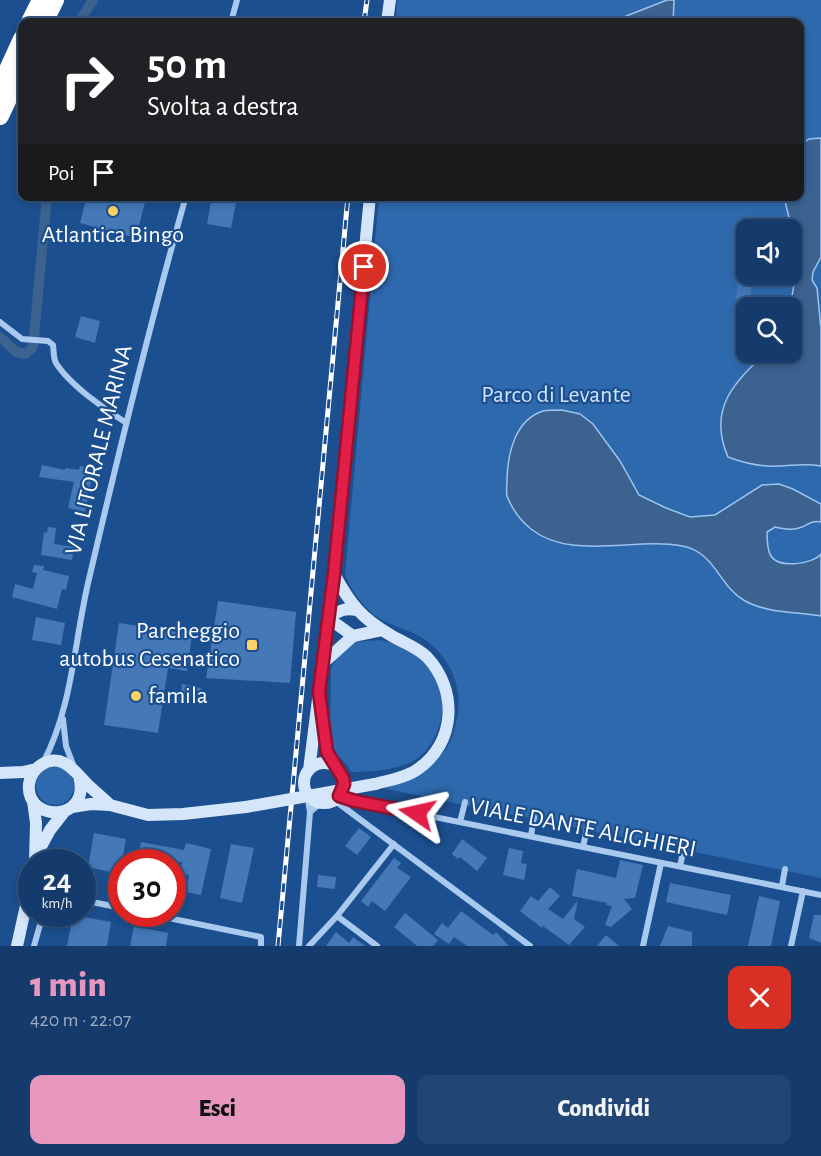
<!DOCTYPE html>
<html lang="it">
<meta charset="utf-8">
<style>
:root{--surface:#143b6b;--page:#214673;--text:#f1f3f6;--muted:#9dadc1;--line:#33557e;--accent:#e797bd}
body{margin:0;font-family:"Alegreya Sans",sans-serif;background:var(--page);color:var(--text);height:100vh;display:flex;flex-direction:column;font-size:22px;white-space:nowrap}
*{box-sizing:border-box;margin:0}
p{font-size:20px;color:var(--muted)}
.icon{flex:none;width:33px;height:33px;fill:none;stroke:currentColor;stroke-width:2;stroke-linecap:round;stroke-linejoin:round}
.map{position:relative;height:946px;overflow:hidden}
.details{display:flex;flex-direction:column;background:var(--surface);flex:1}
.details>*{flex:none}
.guide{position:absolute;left:18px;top:18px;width:786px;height:183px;border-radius:12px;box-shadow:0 3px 9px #0003,0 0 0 2px var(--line);background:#202124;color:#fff;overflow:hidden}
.controls{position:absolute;left:736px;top:219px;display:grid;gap:12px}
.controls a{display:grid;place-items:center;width:66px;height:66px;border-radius:12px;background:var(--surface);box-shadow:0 3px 9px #0003,0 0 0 2px var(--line);font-size:30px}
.speed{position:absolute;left:18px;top:849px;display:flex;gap:12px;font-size:30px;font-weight:700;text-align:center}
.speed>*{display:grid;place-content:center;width:78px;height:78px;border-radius:50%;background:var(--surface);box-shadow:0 3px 9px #0003,0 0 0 2px var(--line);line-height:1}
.speed small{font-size:15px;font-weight:400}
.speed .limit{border:9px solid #d22;background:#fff;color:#111}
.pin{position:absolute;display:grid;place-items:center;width:51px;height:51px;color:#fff;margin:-26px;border:3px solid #fff;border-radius:50%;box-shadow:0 2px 6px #0007}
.me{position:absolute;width:66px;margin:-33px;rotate:281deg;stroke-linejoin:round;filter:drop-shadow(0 0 4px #0008)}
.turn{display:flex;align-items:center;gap:21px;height:126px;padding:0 30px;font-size:27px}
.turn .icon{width:78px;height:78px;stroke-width:2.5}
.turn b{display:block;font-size:42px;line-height:51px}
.then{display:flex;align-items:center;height:57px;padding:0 30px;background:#0003;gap:12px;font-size:22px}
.round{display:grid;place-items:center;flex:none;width:63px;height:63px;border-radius:12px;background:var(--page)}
.overview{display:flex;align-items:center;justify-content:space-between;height:102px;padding:0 30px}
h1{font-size:36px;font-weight:800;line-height:45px;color:var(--accent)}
.primary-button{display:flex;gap:12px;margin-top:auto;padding:12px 30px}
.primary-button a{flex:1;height:69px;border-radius:12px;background:var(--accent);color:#111;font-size:24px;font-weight:800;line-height:69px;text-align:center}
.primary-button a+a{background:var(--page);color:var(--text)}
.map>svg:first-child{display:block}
</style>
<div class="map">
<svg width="821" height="946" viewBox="0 0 821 946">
<rect width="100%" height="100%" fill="#1b4f8f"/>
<!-- green -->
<path fill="#2e69ad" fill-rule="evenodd" d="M397,0h424v878l-444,-91c13,-5 41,-12 51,-19 7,-5 17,-17 21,-24 4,-6 5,-15 7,-22 10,-37 -10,-75 -45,-90 -12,-5 -26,-9 -37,-17 -14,-12 -22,-24 -29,-40l34,-378 421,-1v-174h-404zM747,230h45v44h-45zM747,308h45v44h-45z
M380,640c12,3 28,7 38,15 7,6 17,18 20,26 11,26 1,63 -23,79 -17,10 -44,12 -64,12l-3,-6 -14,-15 -4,-13 1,-70 7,-12 16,-14z
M36 786a19 19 0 1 1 38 0a19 19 0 1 1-38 0Z"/>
<!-- water -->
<path fill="#3c6290" stroke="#9cc4f0" stroke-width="1.5" d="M667,0h7v2l-1,20h-62z
M821,138v119l-8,15 -1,8 5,8 4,41v137c-16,-3 -29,0 -44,0 -17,1 -33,-3 -49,-9 -20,-46 4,-74 38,-104l26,-1v-44l-2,-1 7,-39 -5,-38 -8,-33 16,-1v-51l9,-6z
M562,410l18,4 13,10 27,37 19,34 27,13 24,9 25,-2 47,-30 17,-1 14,5 28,15v18c-9,-2 -12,2 -19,5 -9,4 -18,2 -27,0l-8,5c0,7 0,18 4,24 8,13 42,8 50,-2v62c-24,-4 -54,-3 -76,-15 -27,-15 -29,-49 -63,-55 -47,-9 -111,15 -151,-17 -10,-8 -19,-20 -24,-33 -1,-5 0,-12 0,-18 1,-25 8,-58 36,-67 6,-1 13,-1 19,-1z"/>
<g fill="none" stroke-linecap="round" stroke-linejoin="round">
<!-- canal -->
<path stroke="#3c6290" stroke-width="10" d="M79,22l14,-22
M0,337l16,15 10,2 7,-7 14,-151"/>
</g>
<!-- building -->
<path fill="#4478b7" d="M87,196l59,2 -10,40 -56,-15z
M212,196h17l-1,5 8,2 -5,25 -24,-4z
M739,271l8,1v2h6l-3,26 -14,-2z
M81,316l19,5 -5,22 -20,-6z
M42,465l23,5v-2l14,2 1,-4 14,3 -9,43 -17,-4 6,-26 -35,-5z
M48,527l8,1 -2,16 20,3 -2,13 -31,-5 3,-23 3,1z
M34,565l10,1 -1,4 26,6 -3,14 -4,-1 -5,20 -45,-12 3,-13 18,5 4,-16 -5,-1z
M218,601l78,11 -6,71 -84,-5z
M36,617l29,6 -4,22 -29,-5z
M119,623l73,11 -5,37 -19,-3 -10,65 -54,-8z
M182,684l19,4 -2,17 -20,-3z
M359,828l12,9 -14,18 -12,-9z
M94,833l32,6 -6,35 -32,-7z
M462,839l25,19 -10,13 -17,-14 -2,2 -6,-5z
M141,842l43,8 2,-7 25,6 -10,46 -15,-3 3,-17 -9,-2 2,-11h-45z
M231,844l23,4 -12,55 -22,-5z
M509,848l14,3 -2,12 6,1 -3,16 -21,-5z
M394,858l7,5 -4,5 14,9 -26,34 -13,-10 -4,6 -7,-6z
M620,860l23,5 -8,33 -11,1 8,10 -21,18 -6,-2 7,-19 -6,-1 1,-2 -35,-7 5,-27 39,9z
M318,875l18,2 -1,12 -18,-2z
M670,883l61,12 -4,20 -61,-13z
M550,887l10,9 -12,13 15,10 15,-19 -4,19 11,8 -16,18 -26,-19 -1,2 -22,-17 11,-15 7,5z
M759,896l21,5 -9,45h-23z
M461,911l32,24 3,-3 13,14h-42l-13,-9 -5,7 -15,-10 8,-11 6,5z
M405,913l33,27 -5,6h-16l-23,-19z
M73,915l38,7 -4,24h-40z
M814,915h7v28l-12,-5z
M134,926l34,7 -2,13h-36z
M668,926l24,6v14h-32z
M336,932l13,11 4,-6 12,9h-39z
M606,935l13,11h-22z"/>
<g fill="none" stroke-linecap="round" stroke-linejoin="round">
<!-- street -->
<path stroke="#a9c9ee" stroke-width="6" d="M231,22l6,-22
M0,322l22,17 26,2 5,4c1,5 0,13 3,18 13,21 48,46 69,59
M63,719l3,27 8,21
M43,763c30,-57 31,-122 46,-184 30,-128 61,-256 97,-383
M339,796l16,5 466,94
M334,800l196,146
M310,812l12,-10
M460,822l5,-20
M531,836l3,-19
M583,847l4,-19
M680,866l4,-18
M782,886l3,-17
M82,900l40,8
M149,914l112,23v9
M337,916l40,30
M34,946l9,-32
M299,946l11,-134 -3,-18
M309,946l28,-30 57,-72
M643,946l18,-83
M791,946l12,-55"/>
<!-- secondary -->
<path stroke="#d6e6fa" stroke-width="12" d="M387,22l3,-22
M334,574c17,31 27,44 58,62 12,7 25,11 35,21 31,33 29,86 -9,112 -12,9 -29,11 -43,15
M328,618l25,18
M328,618c10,-6 16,-11 28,-8
M323,663l30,-27 29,-6
M322,708l5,44 9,15
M304 783a20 20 0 1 1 40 0a20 20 0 1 1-40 0Z
M309,770l25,-196 36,-378
M0,773l23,-1 13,-3
M79,776c13,47 -54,47 -50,8 1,-8 6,-15 12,-19 20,-13 33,5 45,18 8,8 16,14 24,22
M33,801l3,22 -1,39
M72,807l19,-3 19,1 38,10 35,-1 63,-7
M37,854l13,-24 14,-18
M17,946l15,-68"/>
<!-- highway -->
<path stroke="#fff" stroke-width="18" d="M30,22l11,-22
M44,22l11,-22
M0,87l22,-48
M0,116l22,-47"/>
<!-- rail casing -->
<g stroke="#fff" stroke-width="5">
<path id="rail" d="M364,22l3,-22
M278,946l70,-750"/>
</g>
<!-- rail -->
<use href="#rail" stroke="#1b4f8f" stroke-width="3" stroke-dasharray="9" stroke-linecap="butt"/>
<!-- secondary-bridge -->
<path stroke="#d6e6fa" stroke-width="12" d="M246,807l129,-23"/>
</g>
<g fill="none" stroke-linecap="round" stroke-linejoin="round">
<!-- route casing -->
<g stroke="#92132f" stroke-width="15">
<path id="route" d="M364,267l-30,307 -15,118 8,60 16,26 1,6 -5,12 16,5 62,12"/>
</g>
<!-- route -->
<use href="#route" stroke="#e11d48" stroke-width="10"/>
</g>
<!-- markers -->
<g fill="#ffd166" stroke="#1b4f8f" stroke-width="2">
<circle cx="113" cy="211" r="6"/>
<rect x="246" y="639" width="12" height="12" rx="3"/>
<circle cx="136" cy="696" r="6"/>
</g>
<g text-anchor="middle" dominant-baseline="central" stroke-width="4.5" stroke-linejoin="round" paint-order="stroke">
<!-- poi labels -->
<g font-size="24" fill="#fff" stroke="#1b4f8f">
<text x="113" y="235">Atlantica Bingo</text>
<text x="240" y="631" text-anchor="end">Parcheggio<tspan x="240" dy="28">autobus Cesenatico</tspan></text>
<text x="148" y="696" text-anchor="start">famila</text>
</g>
<!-- park labels -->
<g font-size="24" fill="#cfe3fa" stroke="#1b4f8f">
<text x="556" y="395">Parco di Levante</text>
</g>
<!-- street labels -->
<g font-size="24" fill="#fff" stroke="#1b4f8f">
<text transform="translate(99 450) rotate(-76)">VIA LITORALE MARINA</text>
<text transform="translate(583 828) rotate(11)">VIALE DANTE ALIGHIERI</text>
</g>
</g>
</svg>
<div class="controls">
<a><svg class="icon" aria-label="sound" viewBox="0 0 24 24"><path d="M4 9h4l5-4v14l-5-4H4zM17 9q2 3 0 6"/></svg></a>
<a><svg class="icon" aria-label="search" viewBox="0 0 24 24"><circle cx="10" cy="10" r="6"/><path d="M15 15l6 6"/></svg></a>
</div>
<div class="speed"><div>24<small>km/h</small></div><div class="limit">30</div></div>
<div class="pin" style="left:364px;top:267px;background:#d93025"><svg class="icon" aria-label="arrive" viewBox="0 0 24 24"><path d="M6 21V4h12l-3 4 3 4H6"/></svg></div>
<svg class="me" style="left:417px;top:813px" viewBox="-20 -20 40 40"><path d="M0-17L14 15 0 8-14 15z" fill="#e11d48" stroke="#fff" stroke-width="4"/></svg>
<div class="guide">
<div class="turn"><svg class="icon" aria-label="right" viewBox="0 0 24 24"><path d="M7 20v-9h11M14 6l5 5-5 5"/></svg><div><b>50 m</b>Svolta a destra</div></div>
<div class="then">Poi<svg class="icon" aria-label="arrive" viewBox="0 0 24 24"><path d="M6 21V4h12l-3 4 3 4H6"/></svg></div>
</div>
</div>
<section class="details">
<div class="overview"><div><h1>1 min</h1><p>420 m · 22:07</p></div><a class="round" style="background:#d93025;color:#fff"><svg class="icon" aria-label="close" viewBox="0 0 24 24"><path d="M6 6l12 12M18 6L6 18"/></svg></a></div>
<div class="primary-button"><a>Esci</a><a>Condividi</a></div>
</section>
